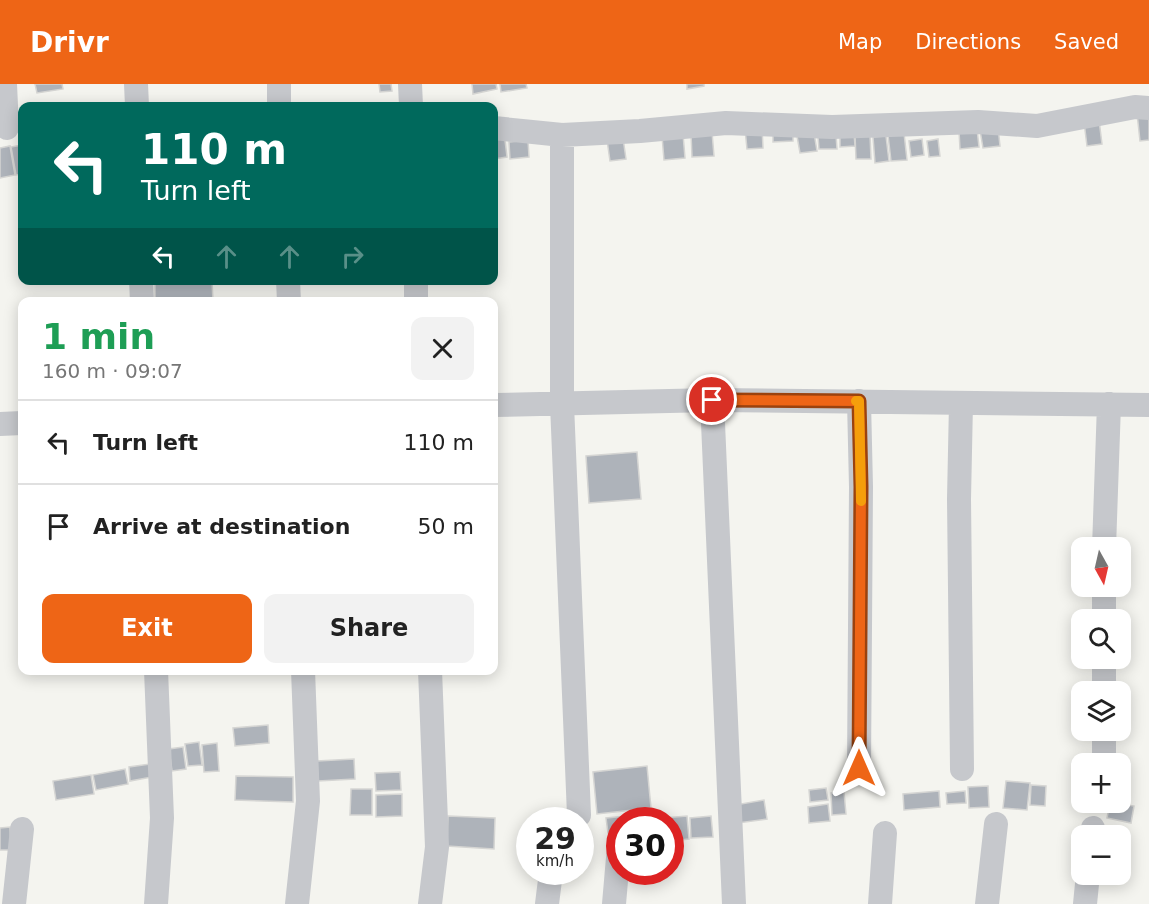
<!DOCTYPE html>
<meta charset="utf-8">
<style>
:root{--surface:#fff;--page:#f2f2f2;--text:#222;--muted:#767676;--line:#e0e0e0;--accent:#ee6516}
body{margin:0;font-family:"DejaVu Sans",sans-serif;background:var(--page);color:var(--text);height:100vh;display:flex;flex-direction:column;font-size:22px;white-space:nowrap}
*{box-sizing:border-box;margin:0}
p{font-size:20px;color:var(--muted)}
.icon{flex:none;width:33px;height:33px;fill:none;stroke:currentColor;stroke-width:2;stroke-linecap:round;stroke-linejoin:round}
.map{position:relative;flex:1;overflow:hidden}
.sheet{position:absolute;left:18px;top:213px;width:480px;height:378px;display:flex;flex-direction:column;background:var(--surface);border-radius:12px;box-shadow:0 3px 15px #0003}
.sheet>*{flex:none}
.banner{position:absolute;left:18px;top:18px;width:480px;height:183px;border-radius:12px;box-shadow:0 3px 15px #0003;background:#00695c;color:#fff;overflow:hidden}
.needle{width:39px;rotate:172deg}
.tools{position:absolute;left:1071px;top:453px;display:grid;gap:12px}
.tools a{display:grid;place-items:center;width:60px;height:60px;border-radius:12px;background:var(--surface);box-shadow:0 3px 15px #0003;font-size:30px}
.speed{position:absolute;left:516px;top:723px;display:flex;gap:12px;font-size:30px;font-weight:700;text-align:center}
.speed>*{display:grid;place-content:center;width:78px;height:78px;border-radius:50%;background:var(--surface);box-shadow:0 3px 15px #0003;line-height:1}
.speed small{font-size:15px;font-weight:400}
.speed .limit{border:9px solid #d22;background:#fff;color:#111}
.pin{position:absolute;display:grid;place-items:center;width:51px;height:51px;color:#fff;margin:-26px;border:3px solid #fff;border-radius:50%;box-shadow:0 2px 6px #0007}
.me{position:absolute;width:66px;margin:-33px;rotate:0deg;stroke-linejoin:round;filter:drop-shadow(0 0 4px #0008)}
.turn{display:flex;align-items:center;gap:21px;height:126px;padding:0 24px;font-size:27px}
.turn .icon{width:78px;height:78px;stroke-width:2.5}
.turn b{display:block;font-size:42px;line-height:51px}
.lanes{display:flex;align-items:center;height:57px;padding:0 24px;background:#0003;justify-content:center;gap:30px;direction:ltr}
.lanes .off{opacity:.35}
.round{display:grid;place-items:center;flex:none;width:63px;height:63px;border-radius:12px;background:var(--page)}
.summary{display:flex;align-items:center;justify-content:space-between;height:102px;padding:0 24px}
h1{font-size:36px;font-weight:700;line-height:45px;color:#1e9e55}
.button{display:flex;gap:12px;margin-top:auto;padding:12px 24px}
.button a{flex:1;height:69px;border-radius:12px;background:var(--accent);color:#fff;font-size:24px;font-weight:700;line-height:69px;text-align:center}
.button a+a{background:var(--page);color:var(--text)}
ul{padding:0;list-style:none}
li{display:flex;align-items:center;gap:18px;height:84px;padding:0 24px;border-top:2px solid var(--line)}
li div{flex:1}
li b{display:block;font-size:22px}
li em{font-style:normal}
header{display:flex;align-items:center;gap:36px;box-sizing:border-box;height:84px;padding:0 30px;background:var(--accent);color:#fff}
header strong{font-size:28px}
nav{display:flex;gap:33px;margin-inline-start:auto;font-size:21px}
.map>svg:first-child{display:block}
</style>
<header>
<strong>Drivr</strong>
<nav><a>Map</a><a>Directions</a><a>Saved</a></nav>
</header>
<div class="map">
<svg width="1149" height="820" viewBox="0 0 1149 820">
<rect width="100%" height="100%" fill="#f4f4ef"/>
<!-- building -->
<path fill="#aeb3ba" stroke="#d5d5d3" stroke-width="1.5" d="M35,0h27l1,5 -26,4z
M379,0h12l1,7 -12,1z
M472,0h24l1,5 -24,5z
M500,0h26l1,4 -26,4z
M687,0h17v2l-17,3z
M1149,27v29l-9,1 -3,-28z
M1099,36l3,24 -15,2 -3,-24z
M762,43l1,21 -16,1 -2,-20z
M998,43l2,19 -17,2 -3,-18z
M793,45v12l-20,1v-12z
M977,45l2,18 -19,2 -1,-18z
M504,48l3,25 -13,2v-26z
M712,48l2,24 -22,1 -1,-23z
M814,49l3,18 -17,2 -3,-17z
M840,49h14l1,13 -15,1z
M904,49l3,27 -16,1 -3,-26z
M683,50l2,24 -21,2 -2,-24z
M836,51l1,14h-18l-1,-13z
M855,51h15l1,24h-15z
M886,52l3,25 -14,2 -2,-26z
M623,54l3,21 -16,2 -3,-21z
M922,55l2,16 -13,2 -2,-16z
M938,55l2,17 -11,1 -2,-16z
M528,56l1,17 -19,2 -1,-17z
M22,61v29l-6,1 -5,-28z
M10,62l5,29 -15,3v-30z
M155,196h57l1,22h-58z
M637,368l4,47 -52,4 -3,-47z
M268,641l1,18 -34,3 -2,-18z
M199,658l3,23 -14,1 -3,-22z
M217,659l2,28 -15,1 -2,-27z
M183,663l3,22 -14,2 -3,-22z
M354,675l1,20 -37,2 -1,-20z
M150,680l2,13 -22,4 -1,-14z
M647,682l4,42 -54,6 -4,-42z
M125,685l3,15 -32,6 -3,-15z
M400,688l1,18 -25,1 -1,-18z
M91,691l3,19 -38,6 -3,-19z
M236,692l57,1v25l-58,-2z
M1006,697l24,2 -3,27 -24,-2z
M1031,701l15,1 -1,20 -15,-1z
M988,702l1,21 -20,1 -1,-21z
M826,704l2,12 -18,2 -1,-12z
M351,705h21v26h-22z
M939,707l1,16 -36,3 -1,-16z
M965,707l1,12 -19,1 -1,-11z
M844,708l2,22 -14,1 -1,-22z
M402,710v22l-26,1v-22z
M764,716l3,19 -29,4 -3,-18z
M1110,718l24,4 -3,17 -24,-5z
M828,720l2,17 -21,2 -1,-16z
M660,729l1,7h-19v-5z
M638,731l1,5h-19v12l-12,1 -2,-15z
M448,732l47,2 -1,31 -47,-3z
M687,732l2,23 -19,2v-21l-7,-2z
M711,732l2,21 -22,1 -1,-20z
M10,743l1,23h-11v-22z"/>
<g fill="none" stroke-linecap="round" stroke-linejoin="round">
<!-- street -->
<path stroke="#c6c8cc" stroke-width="24" d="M5,0l2,44
M136,0l1,22
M279,0v22
M410,0l1,22
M494,44l68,7 78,-4 86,-8 106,4 146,-5 59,4 98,-19 14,1
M562,51v269l17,411 -8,5
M141,196l1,22
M288,196l1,22
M416,196v22
M712,316l22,504
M961,319l-2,96 3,270
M494,321l218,-5 437,5
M0,340l22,-1
M1104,464l5,-144
M1104,536v-34
M156,586l6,148 -6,86
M430,586l7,177 -7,57
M1104,608v-34
M1104,680v-34
M859,684l2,-281 -2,-86
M1092,752l1,-8
M14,820l8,-75
M297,820l11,-103 -5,-131
M547,820l4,-32
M614,820l5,-58
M880,820l5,-71
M987,820l9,-80
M1085,820l3,-30"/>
</g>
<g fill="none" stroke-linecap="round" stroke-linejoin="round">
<!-- route casing -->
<g stroke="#9b420e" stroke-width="15">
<path id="route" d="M712,316l147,1 2,86 -2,281"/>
</g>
<!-- route -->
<use href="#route" stroke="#ee6516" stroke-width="10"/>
<!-- slow -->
<path stroke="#f59e0b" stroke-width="10" d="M856,317h3l2,100"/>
</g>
</svg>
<div class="tools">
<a><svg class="needle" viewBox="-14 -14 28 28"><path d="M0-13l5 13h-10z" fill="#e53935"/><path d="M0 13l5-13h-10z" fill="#767676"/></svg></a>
<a><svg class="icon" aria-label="search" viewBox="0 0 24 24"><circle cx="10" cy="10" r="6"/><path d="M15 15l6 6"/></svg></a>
<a><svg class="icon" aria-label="layers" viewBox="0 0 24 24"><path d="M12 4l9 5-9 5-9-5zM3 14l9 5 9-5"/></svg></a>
<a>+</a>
<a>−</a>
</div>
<div class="speed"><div>29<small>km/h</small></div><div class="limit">30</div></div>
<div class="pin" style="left:712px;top:316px;background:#d93025"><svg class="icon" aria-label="arrive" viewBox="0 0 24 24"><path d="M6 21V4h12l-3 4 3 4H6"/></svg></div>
<svg class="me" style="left:859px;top:684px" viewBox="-20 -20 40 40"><path d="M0-17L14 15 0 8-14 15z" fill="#ee6516" stroke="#fff" stroke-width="4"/></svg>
<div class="banner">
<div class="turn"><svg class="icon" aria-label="left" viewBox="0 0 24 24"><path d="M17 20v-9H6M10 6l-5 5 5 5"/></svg><div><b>110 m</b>Turn left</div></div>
<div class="lanes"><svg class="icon" aria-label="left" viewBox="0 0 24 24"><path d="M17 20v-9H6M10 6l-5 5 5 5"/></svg><svg class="icon off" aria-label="ahead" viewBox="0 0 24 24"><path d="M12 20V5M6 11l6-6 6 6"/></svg><svg class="icon off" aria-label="ahead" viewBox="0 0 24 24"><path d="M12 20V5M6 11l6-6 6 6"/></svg><svg class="icon off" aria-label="right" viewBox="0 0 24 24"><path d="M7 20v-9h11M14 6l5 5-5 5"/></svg></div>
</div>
<section class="sheet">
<div class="summary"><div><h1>1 min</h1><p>160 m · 09:07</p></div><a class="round"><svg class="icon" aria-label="close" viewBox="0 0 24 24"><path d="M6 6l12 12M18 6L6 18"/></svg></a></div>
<ul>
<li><svg class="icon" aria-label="left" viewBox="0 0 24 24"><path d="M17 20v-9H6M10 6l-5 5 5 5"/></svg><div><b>Turn left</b></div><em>110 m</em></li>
<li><svg class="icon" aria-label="arrive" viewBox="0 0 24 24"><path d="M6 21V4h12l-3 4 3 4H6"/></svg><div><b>Arrive at destination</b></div><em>50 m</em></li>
</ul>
<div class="button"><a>Exit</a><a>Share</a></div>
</section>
</div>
